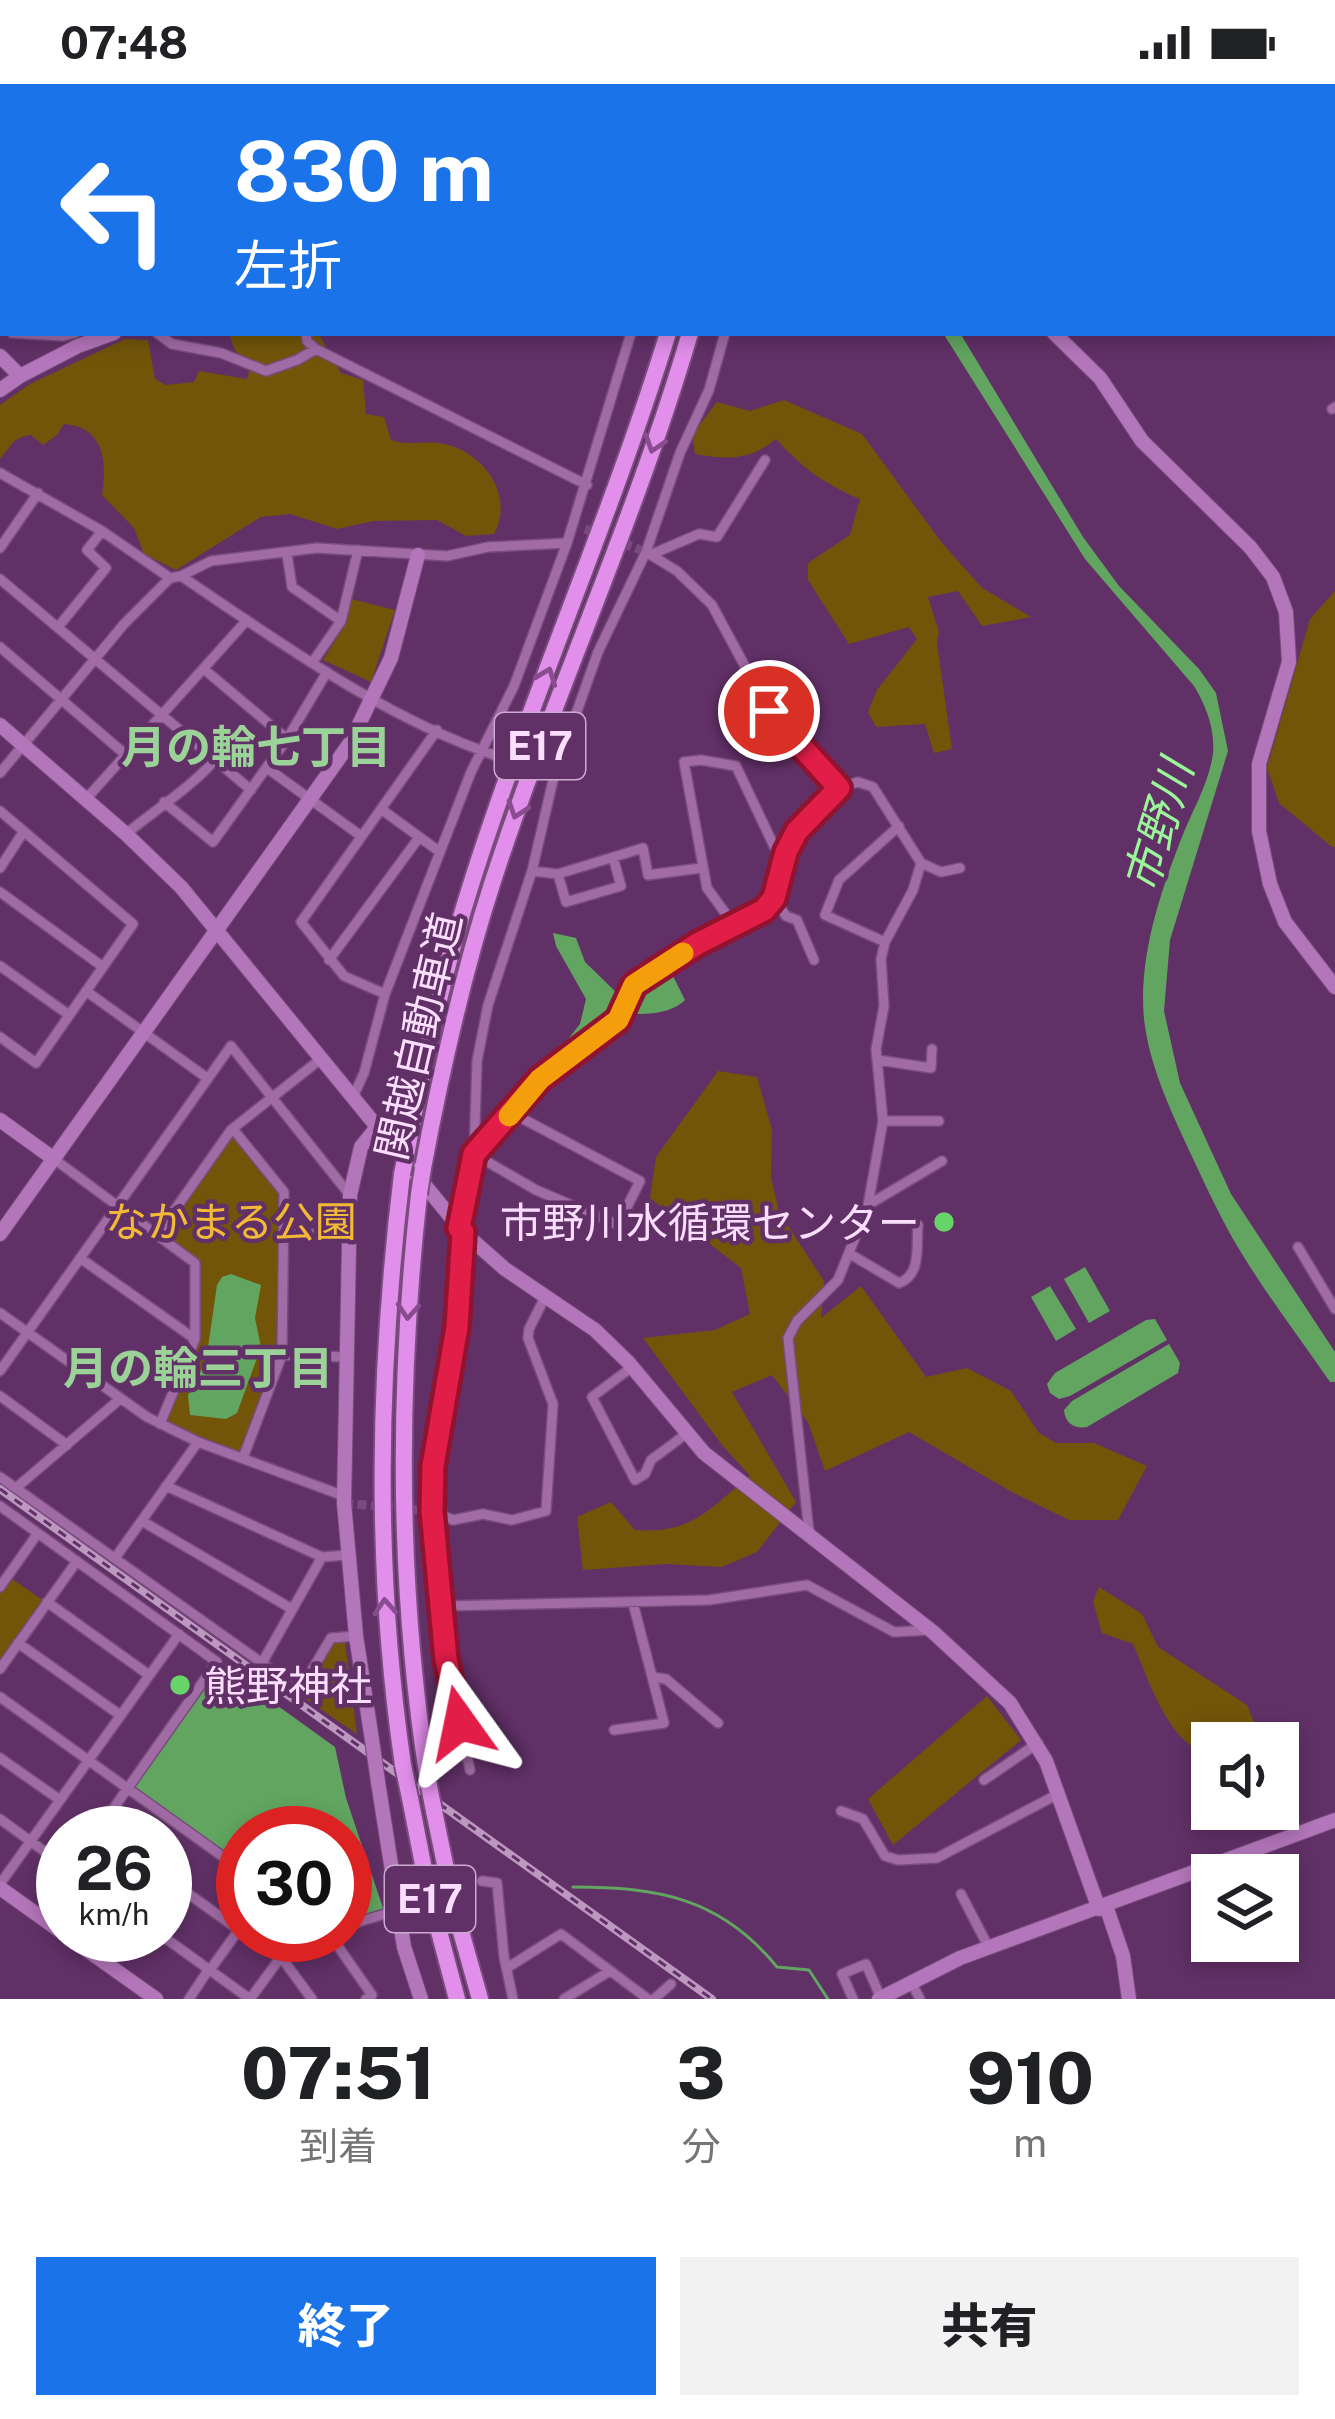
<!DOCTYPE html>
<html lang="ja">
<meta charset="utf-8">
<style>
:root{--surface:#fff;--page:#f2f2f2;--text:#202124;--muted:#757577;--accent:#1a73e8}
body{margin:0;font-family:"Public Sans","Noto Sans JP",sans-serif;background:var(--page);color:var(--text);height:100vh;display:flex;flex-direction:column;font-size:45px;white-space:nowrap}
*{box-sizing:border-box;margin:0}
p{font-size:39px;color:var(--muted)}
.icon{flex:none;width:66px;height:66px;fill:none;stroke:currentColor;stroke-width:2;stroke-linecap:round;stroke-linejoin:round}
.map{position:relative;height:1915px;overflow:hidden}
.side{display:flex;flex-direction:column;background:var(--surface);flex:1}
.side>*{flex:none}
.guide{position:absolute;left:0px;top:0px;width:1335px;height:252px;box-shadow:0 6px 18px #0003;background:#1a73e8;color:#fff;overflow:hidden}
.fabs{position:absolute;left:1191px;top:1638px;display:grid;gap:24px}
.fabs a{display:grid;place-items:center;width:108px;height:108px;border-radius:0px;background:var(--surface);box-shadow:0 6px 18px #0003;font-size:60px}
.speed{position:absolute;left:36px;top:1722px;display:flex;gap:24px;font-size:60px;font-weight:700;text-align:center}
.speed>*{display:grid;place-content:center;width:156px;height:156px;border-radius:50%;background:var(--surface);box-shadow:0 6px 18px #0003;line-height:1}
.speed small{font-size:30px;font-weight:400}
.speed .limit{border:18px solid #d22;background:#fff;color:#111}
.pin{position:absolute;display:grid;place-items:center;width:102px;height:102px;color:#fff;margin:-51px;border:6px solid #fff;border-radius:50%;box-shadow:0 3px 12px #0007}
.me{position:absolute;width:132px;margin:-66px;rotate:348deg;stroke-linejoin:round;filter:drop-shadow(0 0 9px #0008)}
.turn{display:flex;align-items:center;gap:42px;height:252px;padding:0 36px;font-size:54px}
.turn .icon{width:156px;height:156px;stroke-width:2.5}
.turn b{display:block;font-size:84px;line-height:102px}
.eta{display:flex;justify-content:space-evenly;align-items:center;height:204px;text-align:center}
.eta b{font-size:72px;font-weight:800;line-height:84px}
.primary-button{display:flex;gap:24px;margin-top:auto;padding:24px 36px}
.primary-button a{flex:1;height:138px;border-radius:0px;background:var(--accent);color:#fff;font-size:48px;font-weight:800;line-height:138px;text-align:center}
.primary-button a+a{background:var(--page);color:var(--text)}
.status{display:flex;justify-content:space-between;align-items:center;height:84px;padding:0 60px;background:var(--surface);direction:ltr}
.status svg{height:33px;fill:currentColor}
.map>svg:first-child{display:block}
</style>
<div class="status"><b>07:48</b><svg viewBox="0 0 49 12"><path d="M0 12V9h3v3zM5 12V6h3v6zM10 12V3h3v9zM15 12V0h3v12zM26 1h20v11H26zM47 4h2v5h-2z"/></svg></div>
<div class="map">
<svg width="1335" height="1915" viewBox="0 0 1335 1915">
<rect width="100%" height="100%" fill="#613067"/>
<!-- green -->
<path fill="#725509" d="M229,249h89l23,40 22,7 3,34 18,3 7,23c17,6 30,1 47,3 43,5 78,51 56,91l-28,2 -29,-16 -63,1 -37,8 -47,-15 -29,3 -85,53 -32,-16 -10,-26 -32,-33c5,-32 3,-68 -38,-71l-7,11 -14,10 -12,-10c-20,3 -19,11 -31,24v-54l30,-21 95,-45 23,1 7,39 11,6 28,-3 5,-11 48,8 5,-16 -17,-12z
M784,316l78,34 80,109 40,45 49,29 -49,9 -24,-35 -30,6 11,35 -2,11 15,106 -18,4 -9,-29 -49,3 -8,-15 9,-22 40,-51 -8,-12 -60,17 -41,-64v-17l42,-28 10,-36c-36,-15 -59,-32 -84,-60 -26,21 -48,21 -81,15l-3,-19 25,-33 33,9z
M1335,507v256h-3l-53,-44 -12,-35 43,-149z
M351,515l44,11 -24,72 -48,-22 24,-38z
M718,987l39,6 15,53 -1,47 8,35 45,69 -3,37 40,-32 65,91 41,-9 44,23 28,42 17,10h38l53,23 -29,54h-49l-59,-29 -101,-59 -84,39 -17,-49 -36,-47 -40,17 64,110 -39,50 -35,15 -56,-3 -83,6 -6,-53 34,-15 24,28c58,4 72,-20 115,-54l-28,-31 -79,-107 72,-8 35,-16 -9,-46 -91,-70 6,-41z
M231,1046l53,62 -2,163 -39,103 -83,-34 35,-85v-76l-38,-28z
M8,1492l39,27 -47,66v-82z
M1099,1503l43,27 16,33 89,58 15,38h-50v14c-45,-15 -61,-72 -79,-113l-31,-11 -9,-31z
M345,1558l12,92 -53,-36 30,-55z
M987,1612l34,44 -128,105 -25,-46z"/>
<!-- water -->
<path fill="#61a560" d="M943,249h17l123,204 36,49 80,83 17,24 12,58 -58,189 -6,71 16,72 51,111 104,158v30h-5c-29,-42 -61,-84 -88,-128 -21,-34 -37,-70 -54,-106 -19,-41 -39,-84 -44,-129 -6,-62 17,-130 40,-187 9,-22 22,-45 27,-68 7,-27 -3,-55 -17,-78l-109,-127z
M553,849l23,5 9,24 35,34 -11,27 -24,6 -34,32 29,-37 6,-25 -30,-53z
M671,888l14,28c-12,12 -32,14 -48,14l-4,-6c5,-22 18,-27 38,-36z
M1085,1183l25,44 -21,12 -25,-44z
M231,1190l30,11 -6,33 6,29 -24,66 -11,6 -36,-4 -2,-20 18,-34 11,-76 5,-8z
M1050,1202l26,43 -20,12 -25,-44z
M1155,1235l12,21 -97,56 -11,3 -9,-6 -3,-9 8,-11 91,-53z
M1169,1260l11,19 -2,10 -91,54c-12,2 -22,-3 -23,-17l8,-9z
M217,1578l118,85 11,51 39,116 -40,12v-93h-102v38l-116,-82z"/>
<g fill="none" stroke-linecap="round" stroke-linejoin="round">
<!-- stream -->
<path stroke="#61a560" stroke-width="3" d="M573,1803c85,0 148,11 204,80l32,3 19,29"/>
<!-- street-tunnel -->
<path stroke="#784a7e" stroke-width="9" stroke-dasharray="9 4.5" stroke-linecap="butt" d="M585,445l61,23
M344,1419l88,8"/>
<!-- street casing -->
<g stroke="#784d7c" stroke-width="12">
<path id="street" d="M92,0l1,3
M796,0l2,3
M1028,0l3,3
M26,3l5,-3
M0,13l3,-1
M0,76l3,-2
M12,249l51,3 12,-3
M157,249l15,11 49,9 45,18 31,-11 19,-11
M306,249l1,8 9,8 271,136
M1332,325l3,-2
M0,389l102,58 68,47 11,-2c97,65 204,143 316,180
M0,464l38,-55
M646,468l31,19 35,34 57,106 70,77
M287,470l5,33 49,34
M650,471l49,-21 18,3 48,-77
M181,492l30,-15 106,-13 130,8 41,-9 79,-4
M0,495l251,211
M59,542l47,-58 -19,-18 15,-19
M0,563l126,108
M312,579l29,-42 17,-71
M205,586l82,69
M267,684l94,68
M0,689l124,-149 46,-46
M86,715l161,-179
M164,718l49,40 74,-103 40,-67
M381,725l59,43
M0,727l133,113 -97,139 -36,-26
M126,750c30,-25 63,-45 89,-74
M0,784l24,-37
M532,787l26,3 85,-26 5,27 53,-7
M558,790l8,28 55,-16 -8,-29
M0,808l103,75
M774,814l12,18 11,4 17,40
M734,841l-27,-37 -23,-126 17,-2 35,6 47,99
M885,858l-60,-27 14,-35 60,-54
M329,876l89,-121
M0,882l69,49
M86,907l121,87
M385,910l-41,-18 -43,-54 136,-192
M878,976l53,8 1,-19
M353,1013l11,-24 21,-79 86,-222 43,-86 53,-143 64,-210
M883,1037h56
M233,1045l51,63 -2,163 -39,103
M474,1070l66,-75 78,-59 16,-35 63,-41 67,-34 10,-12 12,-46 11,-21 42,-43 19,-6 15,5 48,76 20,9 19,-4
M474,1070l62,36 82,35 22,-44 -128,-68
M54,1075l141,104v76l-35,85
M868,1121l74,-44
M459,1144l15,-74 3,-93 11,-56 44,-134 22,-95 44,-124 48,-100 34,-99 29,-63 16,-57
M463,1148l-6,95 -24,139 -1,45 14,148 24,111
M283,1150h66
M157,1151l74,-105 91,-72
M1298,1163l37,62
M850,1170l49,29c23,-8 17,-38 19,-58
M80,1174l115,81
M0,1229l147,104 51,25 146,54
M282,1271l65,2
M632,1283l-40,30 43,83 10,-6 6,-14 35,-26
M0,1287l231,-325 118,148
M0,1312l67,49
M0,1393l300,213 31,-52 25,-2
M166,1402l156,71
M16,1404l104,-89
M0,1422l217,156 -121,171
M432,1427l21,9 30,-6 29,6 34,-9 7,-107 -25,-66 1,-9 17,-34
M142,1437l150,88
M809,1448l-21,-194 9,-17 41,-41 30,-75 15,-84 -7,-72 8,-43 -3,-47 4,-17 28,-52 8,-27
M115,1474l83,-116
M0,1503l38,-54
M47,1518l102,73
M443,1522l266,-6 98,-15 87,47 37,-2
M18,1559l102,72
M262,1579l60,-106 25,-2
M0,1585l77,-108
M652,1593l14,2 52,44
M0,1613l243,174
M614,1646l50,-7 -31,-120
M0,1674l60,42
M984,1696l54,-37
M841,1727l22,8 22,37 13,4 39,-2 121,-64
M0,1735l63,46
M165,1793l74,53
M482,1797l15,2 7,74 9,42
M0,1800l179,-250
M961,1810l28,54
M345,1842l53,-16
M161,1851l89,64
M330,1851l42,60 -6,4
M281,1873l31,42
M507,1884l54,-34 87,65
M210,1886l33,-46
M911,1898l9,17
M189,1915l20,-30
M250,1915l47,-64
M564,1915l46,-28
M654,1915l17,-15
M853,1915l-11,-25 24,-10 15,34"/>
</g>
<!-- secondary casing -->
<g stroke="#784d7c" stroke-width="16">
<path id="secondary" d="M1332,123l3,1
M1054,249l46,45 42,63 108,106 23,30 13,35 3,50 -30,102v67l11,53 15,38 50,65
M0,272l20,20 58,-30 36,-13
M0,306l20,-14
M0,641l126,109 55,53 282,345 42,37 90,61 33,32 76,91 229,179 77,71 36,58 53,148
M0,1036l54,39
M0,1150l350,-491 41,-85 27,-103
M372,1656l-16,-104 -12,-133 6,-308 11,-48 16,-20
M378,1698l26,165 17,52
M0,1804l63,45
M1106,1822l17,50 6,43
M66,1851l90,64
M879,1915l81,-41 375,-138"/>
</g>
<!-- highway casing -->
<g stroke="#784d7c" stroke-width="20">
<path id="highway" d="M725,3l1,-3
M746,3l1,-3
M407,1066c17,-93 38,-185 67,-275 59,-183 137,-358 194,-542
M423,1084c18,-96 39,-191 69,-284 60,-186 143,-363 198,-551
M402,1090c-24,198 -28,393 1,591
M419,1110c-22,199 -22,394 10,592
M410,1714l18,92 29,109
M434,1727l19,92 27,96"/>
</g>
<!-- street -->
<use href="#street" stroke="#a16ba6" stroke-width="9"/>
<!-- secondary -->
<use href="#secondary" stroke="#b476bb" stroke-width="14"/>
<!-- highway -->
<use href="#highway" stroke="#e28feb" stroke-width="16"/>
<!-- rail casing -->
<g stroke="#bc97c0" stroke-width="8">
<path id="rail" d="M0,1405l712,510"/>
</g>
<!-- rail -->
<use href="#rail" stroke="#613067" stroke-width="3" stroke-dasharray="9" stroke-linecap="butt"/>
<!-- secondary-bridge casing -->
<g stroke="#784d7c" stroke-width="16" stroke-linecap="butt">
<path id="secondary-bridge" d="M372,1656l6,42"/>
</g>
<!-- highway-bridge casing -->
<g stroke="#784d7c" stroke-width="20" stroke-linecap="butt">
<path id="highway-bridge" d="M402,1090l5,-24
M419,1110l4,-26
M403,1681l7,33
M429,1702l5,25"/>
</g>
<!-- secondary-bridge -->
<use href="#secondary-bridge" stroke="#b476bb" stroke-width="14"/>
<!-- highway-bridge -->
<use href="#highway-bridge" stroke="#e28feb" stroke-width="16"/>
</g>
<!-- one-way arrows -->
<defs><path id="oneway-chevron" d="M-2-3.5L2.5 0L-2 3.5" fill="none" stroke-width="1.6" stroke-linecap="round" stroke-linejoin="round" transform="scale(3)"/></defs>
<g stroke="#884c8f">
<use href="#oneway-chevron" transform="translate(654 360) rotate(108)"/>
<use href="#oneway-chevron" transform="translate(547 592) rotate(-69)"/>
<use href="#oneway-chevron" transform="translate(517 726) rotate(109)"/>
<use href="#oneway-chevron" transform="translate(408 1227) rotate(94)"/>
<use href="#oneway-chevron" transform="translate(385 1523) rotate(-94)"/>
</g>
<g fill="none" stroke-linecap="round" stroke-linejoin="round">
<!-- route casing -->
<g stroke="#92132f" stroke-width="30">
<path id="route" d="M460,1639l-14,-64 -14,-148 1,-45 24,-139 6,-95 -4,-4 15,-74 66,-75 78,-59 16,-35 63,-41 67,-34 10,-12 12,-46 11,-21 42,-43 -70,-77"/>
</g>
<!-- route -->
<use href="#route" stroke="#e11d48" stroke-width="21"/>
<!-- slow -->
<path stroke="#f59e0b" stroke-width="21" d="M509,1032l31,-37 78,-59 16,-35 49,-32"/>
</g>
<!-- markers -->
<g fill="#66d467" stroke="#613067" stroke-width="4.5">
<circle cx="944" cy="1138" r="12"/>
<circle cx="180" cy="1601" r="12"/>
</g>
<g text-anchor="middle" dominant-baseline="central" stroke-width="9" stroke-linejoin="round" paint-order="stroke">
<!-- shield labels -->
<g fill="#613067" stroke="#cdaad1" stroke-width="3">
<rect x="495" y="629" width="90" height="66" rx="9"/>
<rect x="385" y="1782" width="90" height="66" rx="9"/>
</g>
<g font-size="39" font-weight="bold" fill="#fbdefe">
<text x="540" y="662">E17</text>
<text x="430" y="1815">E17</text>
</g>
<!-- street labels -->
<g font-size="42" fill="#fbdefe" stroke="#613067">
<text transform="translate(418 952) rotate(-77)">関越自動車道</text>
</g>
<!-- park labels -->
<g font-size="42" fill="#f1b936" stroke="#613067">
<text x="231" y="1137">なかまる公園</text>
</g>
<!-- poi labels -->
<g font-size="42" fill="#fbdefe" stroke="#613067" text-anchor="end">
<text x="920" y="1138">市野川水循環センター</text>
<text x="204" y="1601" text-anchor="start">熊野神社</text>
</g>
<!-- neighbourhood labels -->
<g font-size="45" font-weight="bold" fill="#9ad298" stroke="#613067">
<text x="256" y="662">月の輪七丁目</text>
<text x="198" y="1283">月の輪三丁目</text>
</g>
<!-- water labels -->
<g font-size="45" font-style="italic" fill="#9bf699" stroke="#613067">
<text transform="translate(1158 742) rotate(-73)">市野川</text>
</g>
</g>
</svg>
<div class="fabs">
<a><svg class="icon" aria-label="sound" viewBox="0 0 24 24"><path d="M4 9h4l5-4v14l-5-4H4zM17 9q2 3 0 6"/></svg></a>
<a><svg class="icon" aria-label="layers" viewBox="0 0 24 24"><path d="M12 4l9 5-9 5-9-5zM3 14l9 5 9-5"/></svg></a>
</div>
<div class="speed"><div>26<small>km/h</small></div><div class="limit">30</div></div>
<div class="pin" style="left:769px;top:627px;background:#d93025"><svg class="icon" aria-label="arrive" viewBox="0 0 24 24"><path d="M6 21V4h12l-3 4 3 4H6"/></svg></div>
<svg class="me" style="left:460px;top:1639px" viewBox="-20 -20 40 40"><path d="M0-17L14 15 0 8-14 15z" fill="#e11d48" stroke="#fff" stroke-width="4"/></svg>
<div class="guide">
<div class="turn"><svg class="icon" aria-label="left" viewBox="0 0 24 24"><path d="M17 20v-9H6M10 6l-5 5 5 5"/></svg><div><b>830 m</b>左折</div></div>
</div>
</div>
<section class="side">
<div class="eta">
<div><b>07:51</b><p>到着</p></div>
<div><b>3</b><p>分</p></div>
<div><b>910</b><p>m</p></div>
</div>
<div class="primary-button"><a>終了</a><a>共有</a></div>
</section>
